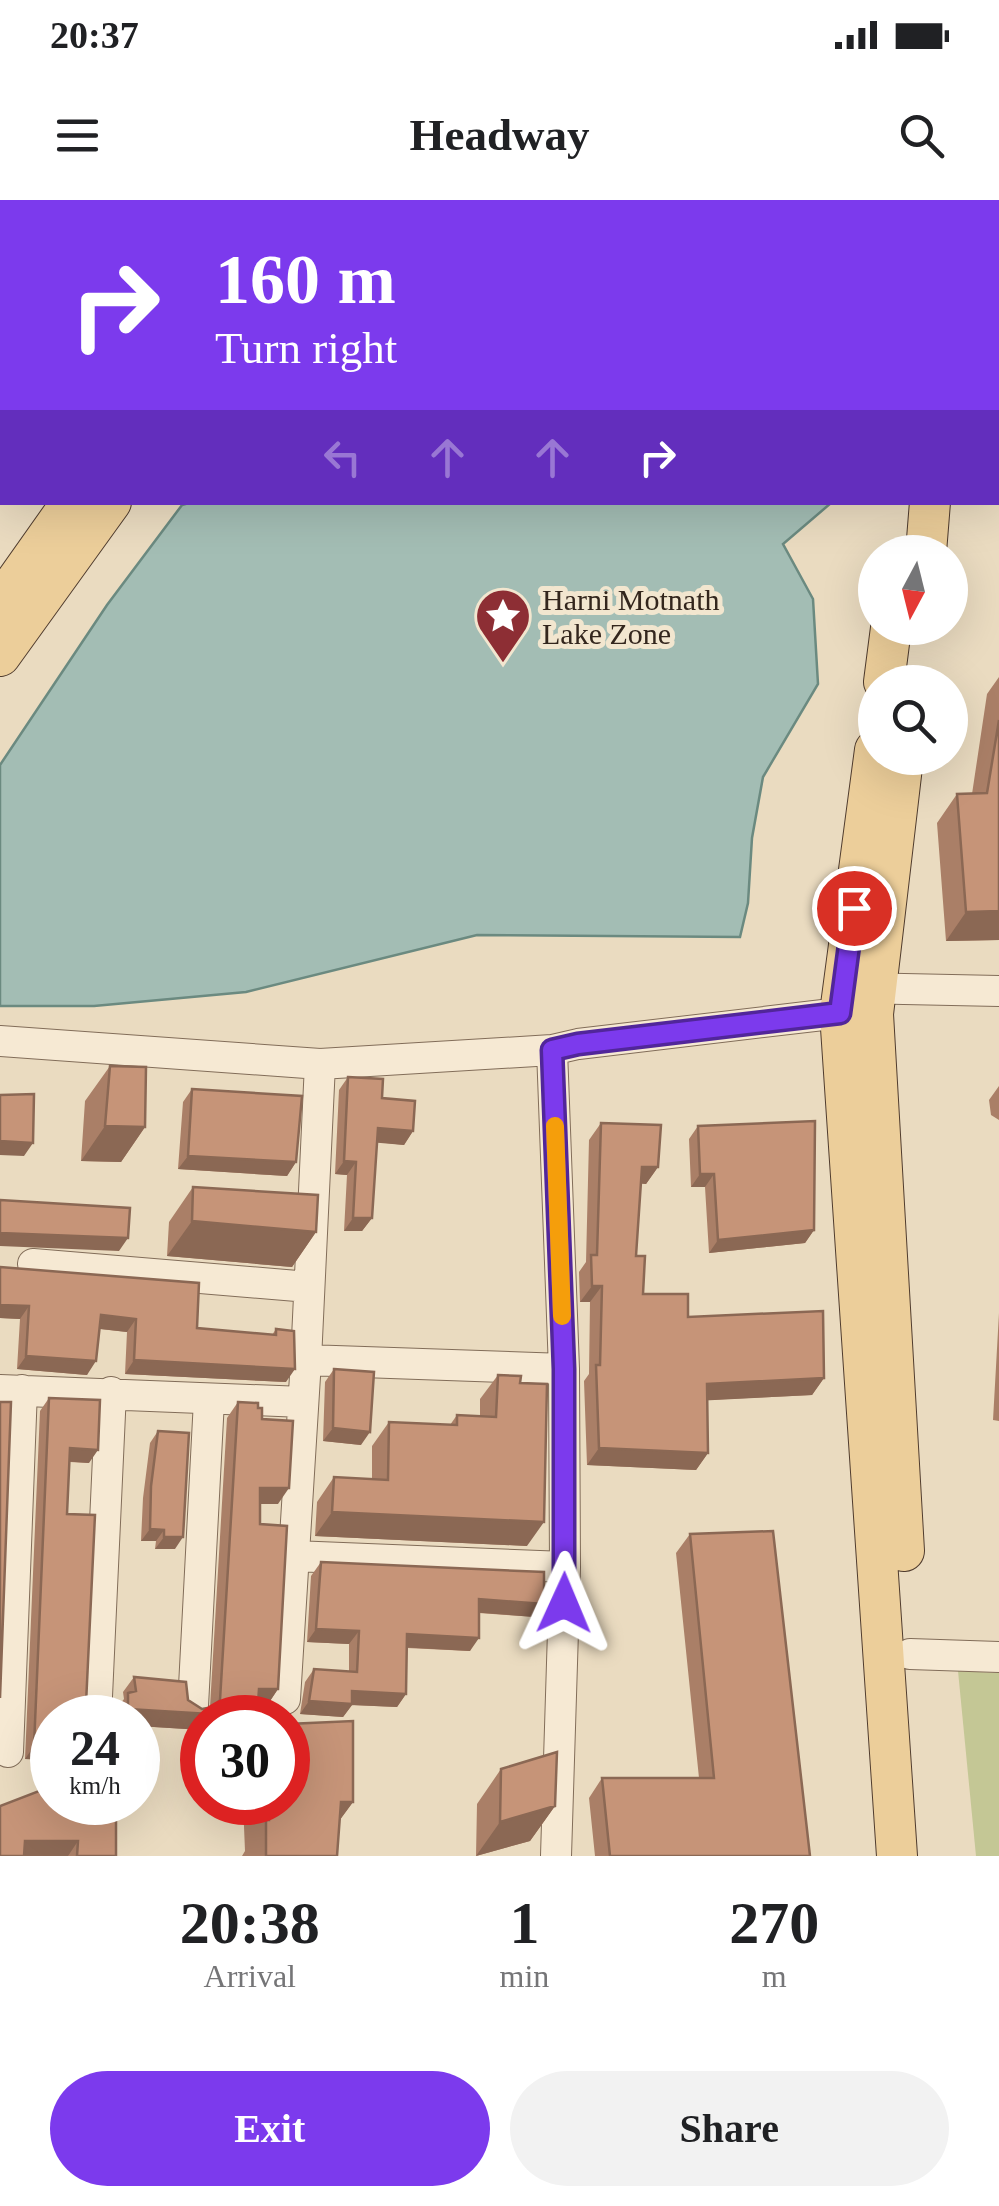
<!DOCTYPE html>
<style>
:root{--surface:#fff;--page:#f2f2f2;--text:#202124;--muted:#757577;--accent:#7c3aed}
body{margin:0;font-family:"Times New Roman",serif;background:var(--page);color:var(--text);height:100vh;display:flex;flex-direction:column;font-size:38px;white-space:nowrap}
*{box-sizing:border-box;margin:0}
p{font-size:32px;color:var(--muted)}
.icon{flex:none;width:55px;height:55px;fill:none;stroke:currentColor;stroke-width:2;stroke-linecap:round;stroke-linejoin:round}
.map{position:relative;height:1656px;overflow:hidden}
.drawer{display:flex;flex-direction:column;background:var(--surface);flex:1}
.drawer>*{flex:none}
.guide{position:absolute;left:0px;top:0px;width:1000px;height:305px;box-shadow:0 10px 40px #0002;background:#7c3aed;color:#fff;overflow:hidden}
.needle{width:65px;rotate:187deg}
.buttons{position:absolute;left:858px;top:335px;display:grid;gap:20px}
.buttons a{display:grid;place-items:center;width:110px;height:110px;border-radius:50%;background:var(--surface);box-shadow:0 10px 40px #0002;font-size:50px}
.speed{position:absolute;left:30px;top:1495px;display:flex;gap:20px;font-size:50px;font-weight:700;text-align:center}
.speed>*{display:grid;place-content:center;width:130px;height:130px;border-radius:50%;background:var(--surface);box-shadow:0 10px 40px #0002;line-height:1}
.speed small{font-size:25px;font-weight:400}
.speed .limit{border:15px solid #d22;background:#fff;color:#111}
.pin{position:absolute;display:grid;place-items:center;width:85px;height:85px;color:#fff;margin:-42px;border:5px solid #fff;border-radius:50%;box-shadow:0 2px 10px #0007}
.me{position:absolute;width:110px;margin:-55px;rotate:1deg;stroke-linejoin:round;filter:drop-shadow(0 0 8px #0008)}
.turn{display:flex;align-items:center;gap:35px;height:210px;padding:0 50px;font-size:45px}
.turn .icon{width:130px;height:130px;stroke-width:2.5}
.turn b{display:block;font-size:70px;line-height:85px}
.lanes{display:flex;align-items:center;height:95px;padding:0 50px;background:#0003;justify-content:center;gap:50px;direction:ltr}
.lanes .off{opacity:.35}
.eta{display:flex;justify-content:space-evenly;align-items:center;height:170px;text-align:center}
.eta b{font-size:60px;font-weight:700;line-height:70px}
.button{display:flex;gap:20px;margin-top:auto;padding:20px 50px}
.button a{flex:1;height:115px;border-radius:60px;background:var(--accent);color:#fff;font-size:40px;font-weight:700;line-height:115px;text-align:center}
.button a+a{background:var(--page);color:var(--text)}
.status{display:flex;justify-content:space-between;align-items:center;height:70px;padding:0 50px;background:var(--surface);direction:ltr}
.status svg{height:28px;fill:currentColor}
header{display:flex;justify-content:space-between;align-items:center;height:130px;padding:0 50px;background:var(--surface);font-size:45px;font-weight:700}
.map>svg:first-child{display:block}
</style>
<div class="status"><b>20:37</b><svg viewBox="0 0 49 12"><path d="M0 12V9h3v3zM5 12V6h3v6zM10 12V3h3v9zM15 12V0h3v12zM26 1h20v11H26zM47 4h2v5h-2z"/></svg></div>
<header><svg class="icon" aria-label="menu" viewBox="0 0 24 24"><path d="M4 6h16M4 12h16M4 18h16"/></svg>Headway<svg class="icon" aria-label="search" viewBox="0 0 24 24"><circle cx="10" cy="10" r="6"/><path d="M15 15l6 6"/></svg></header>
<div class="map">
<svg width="999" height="1656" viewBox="0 0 999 1656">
<rect width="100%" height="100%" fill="#eadbc0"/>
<!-- green -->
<path fill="#c4c795" d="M958,1471l41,2v183h-23z"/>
<!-- water -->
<path fill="#a3bdb4" stroke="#6b8a80" stroke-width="2.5" d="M189,303h642l-48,41 30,55 5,85 -55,93 -11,61 -4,65 -8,34 -263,-2 -231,57 -152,14h-94v-241l107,-160 75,-100z"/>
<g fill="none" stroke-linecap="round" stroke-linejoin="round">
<!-- minor casing -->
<g stroke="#826d59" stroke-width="32">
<path id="minor" d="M0,227l2,1
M857,788l142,3
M0,841l320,23 -14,296 258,9
M320,864l232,-14
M33,1064l276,23
M0,1190l303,12
M293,1356l272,11
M910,1454l89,3
M285,1499l21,-339
M193,1506l16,-306
M96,1518l15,-326
M8,1552l14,-362
M556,1656l9,-289 -1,-198 -12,-319 26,-6 262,-31 20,1"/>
</g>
<!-- major casing -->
<g stroke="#503c2e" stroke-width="42">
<path id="major" d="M895,0l1,2
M283,2l2,-2
M321,2l2,-2
M926,352l4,-50
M0,404l72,-102
M0,456l111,-154
M884,482l7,-54
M875,550l-35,263 57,843
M903,558l-30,256 31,537"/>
</g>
<!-- minor -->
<use href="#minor" stroke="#f6e9d3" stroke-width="30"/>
<!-- major -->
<use href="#major" stroke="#ecce9a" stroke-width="40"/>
</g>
<!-- wall -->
<path fill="#aa7f67" d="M92,0h78l-1,2h-71z
M0,230h2v56l-2,-2z
M999,477v263l-53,1 -9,-118 20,-29h15l15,-100z
M110,866l35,61 -24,35 -40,-1 4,-60z
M348,877l34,21 31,33 -9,14 -27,-3 -5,76 -10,13h-18l3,-56 -12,-1 4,-84z
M999,886v34l-8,-5 -2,-15z
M192,889l104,73 -9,14 -109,-7 5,-67z
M601,923l57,44 -12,17 -5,-1 -5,73 7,38 45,23 136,61 -12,17 -105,5 1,53 -12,17 -109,-5 -3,-84 5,-7 1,-72h-10l-1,-30 7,-10 3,-122z
M698,926l116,104 -9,13 -96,10 -4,-66h-14l-2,-48z
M193,987l123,45 -24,35 -125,-11 2,-34z
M0,1067l197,61 75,7 4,-6 10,53 -161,-8 2,-42 -27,-3 -13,46 -70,-6 3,-50 -20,-1z
M999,1113v108l-6,-1z
M334,1169l27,76 -38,-4 2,-59z
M498,1175l29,171 -212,-10 2,-34 17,-25 38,2v-33l17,-24 61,3 7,-10 23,1v-17z
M49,1198l40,65 -19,-1 -18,256v42l-27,-1 15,-348z
M238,1202l20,6 4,11 16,85h-18v20l18,165 -10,15h-10l-1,14h-55v12l-64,-4v-8h-21v-10l7,-9 -1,-7 11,-15 54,23 14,9 8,-2 17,-289z
M158,1231l17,118h-20l1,-8h-15l2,-43 7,-55z
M690,1334l120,322h-215l-6,-58 13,-20h97l-23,-225z
M321,1362l223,42 -9,13 -56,-4 -9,38 -63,-3 -1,46 -9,13 -45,-2 -9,12 -43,-3 5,-32 9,-13 35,3v-28l-42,-2 4,-66z
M501,1569l54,37 -25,35 -54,15 1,-52z
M243,1602h110l-14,19 -2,35h-95l3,-5z
M101,1613l15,43h-116z"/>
<!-- shaded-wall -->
<path fill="#8b6854" d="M493,0h50l7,2h-49z
M999,711v29l-53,1 20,-29z
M105,926l40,1 -24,35 -40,-1z
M378,928l35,3 -9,14 -35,-3z
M0,941l33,2 -9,13 -24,-1z
M188,956l108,6 -9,14 -109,-7z
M344,961l12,1 -9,13 -12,-1z
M642,967h16l-12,17 -15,-1z
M700,974h14l-9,13h-14z
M353,1018h19l-10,13h-18z
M192,1021l124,11 -24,35 -125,-11z
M814,1030l-9,13 -96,10 9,-13z
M0,1033l128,5 -9,13 -119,-5z
M592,1086h10l-12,16h-10z
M0,1105l29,1 -9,13 -20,-1z
M101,1115l35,4 -9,13 -35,-4z
M26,1156l70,5 -9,14 -70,-6z
M134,1160l161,9 -9,13 -161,-8z
M824,1178l-12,17 -117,6 12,-17z
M333,1228l37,4 -9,13 -38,-4z
M70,1248l28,2 -9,13 -28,-2z
M599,1248l109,5 -12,17 -109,-5z
M260,1288h29l-11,16h-28z
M332,1312l212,10 -17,24 -212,-10z
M150,1329l14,1 -8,11h-15z
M164,1337h19l-8,12h-20z
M479,1399l65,5 -9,13 -65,-5z
M316,1429l43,2 -10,13 -42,-2z
M407,1434l72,4 -9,13 -72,-4z
M259,1489h19l-10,15h-20z
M352,1491l54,3 -9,13 -45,-2 -9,12 -43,-3 9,-13z
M128,1509l97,6 -2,3h-21v12l-64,-4v-8h-16z
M34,1546l18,1v13l-27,-1z
M341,1602h12l-25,34z
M555,1606l-25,35 -54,15 24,-34z
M25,1641h53l-10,15h-54z"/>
<!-- building -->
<path fill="#c69478" stroke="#8b6854" stroke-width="2.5" d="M0,0h68l4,2h-70v125l-2,3z
M130,0h40l-1,2h-33z
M0,230h2v36l-2,-2z
M999,520v191l-33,1 -9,-118 30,-1z
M110,866l36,1 -1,60 -40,-1z
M348,877l35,2 -1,19 33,3 -2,30 -35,-3 -6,90h-19l3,-56 -12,-1z
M192,889l110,7 -6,66 -108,-6z
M34,894l-1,49 -33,-2v-46z
M815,921l-1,109 -96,10 -4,-66h-14l-2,-48z
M601,923l60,2 -3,42h-16l-6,89h9l-2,38h45v23l135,-6 1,67 -117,6 1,69 -109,-5 -3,-83h4l2,-79h-10l-1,-31h6z
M193,987l125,8 -2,37 -124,-11z
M0,1000l130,8 -2,30 -128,-5z
M0,1067l199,16 -2,45 79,7v-6l18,2 1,38 -161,-9 2,-41 -35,-4 -5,46 -70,-5 3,-50 -29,-1z
M334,1169l40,3 -4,60 -37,-4z
M498,1175l23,1 -1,7 27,1 -3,138 -212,-10 2,-35 54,3 1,-58 68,3v-10l39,2z
M49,1198l51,2 -2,50 -28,-2 -3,66 28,1 -9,189 6,14h-40v29l-18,-1z
M0,1202h11l-11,296z
M238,1202l20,1v5h4v11l31,2 -4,67h-29v36l27,2 -9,163h-19l-2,29h-32v-3l-97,-6v-16l8,-2 -2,-14 52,5 2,18 14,9 11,-2 7,-7z
M158,1231l31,2 -6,104h-19v-7l-14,-1 1,-43z
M773,1331l37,325h-200l-8,-78h112l-24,-244z
M321,1362l223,10v32l-65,-5v39l-72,-4 -1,60 -54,-3v13l-43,-3 5,-32 43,3 2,-41 -43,-2z
M353,1521v81h-12l-4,54h-71v-36h3v-18h19v-78z
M557,1552l-2,54 -55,16 1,-53z
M52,1586v16h49v11l15,1v42h-39l1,-15h-53l-1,15h-24v-50z"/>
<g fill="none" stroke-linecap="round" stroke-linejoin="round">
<!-- route casing -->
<g stroke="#51269a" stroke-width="25">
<path id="route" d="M564,1403v-234l-12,-319 26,-6 262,-31 14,-105"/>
</g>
<!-- route -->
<use href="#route" stroke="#7c3aed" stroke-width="18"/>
<!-- slow -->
<path stroke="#f59e0b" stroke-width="18" d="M555,926l7,190"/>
</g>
<!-- icons -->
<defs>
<g id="sight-pin" transform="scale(2.875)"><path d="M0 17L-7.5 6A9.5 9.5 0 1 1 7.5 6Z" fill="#8d2e34" stroke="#f2e6cf"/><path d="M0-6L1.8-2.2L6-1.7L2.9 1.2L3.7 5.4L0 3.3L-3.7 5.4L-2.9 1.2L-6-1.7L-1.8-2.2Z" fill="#fff"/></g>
</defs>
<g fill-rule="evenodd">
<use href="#sight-pin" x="503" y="416"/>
</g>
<g text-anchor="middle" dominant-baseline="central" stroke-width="10" stroke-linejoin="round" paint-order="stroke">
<!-- poi labels -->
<g font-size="30" fill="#33261d" stroke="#f2e6cf" text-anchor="start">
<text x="542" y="399">Harni Motnath<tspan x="542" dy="34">Lake Zone</tspan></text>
</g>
</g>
</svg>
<div class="buttons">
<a><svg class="needle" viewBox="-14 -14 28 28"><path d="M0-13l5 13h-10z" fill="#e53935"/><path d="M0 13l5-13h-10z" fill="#757577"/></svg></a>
<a><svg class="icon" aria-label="search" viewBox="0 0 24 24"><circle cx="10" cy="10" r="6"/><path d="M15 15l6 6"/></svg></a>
</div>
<div class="speed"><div>24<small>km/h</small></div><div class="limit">30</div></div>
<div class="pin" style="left:854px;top:708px;background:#d93025"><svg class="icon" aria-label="arrive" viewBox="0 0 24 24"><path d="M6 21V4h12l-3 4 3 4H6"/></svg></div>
<svg class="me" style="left:564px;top:1403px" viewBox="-20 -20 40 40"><path d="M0-17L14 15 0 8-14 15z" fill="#7c3aed" stroke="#fff" stroke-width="4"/></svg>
<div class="guide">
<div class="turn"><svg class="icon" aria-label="right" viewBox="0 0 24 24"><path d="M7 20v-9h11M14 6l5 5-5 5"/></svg><div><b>160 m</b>Turn right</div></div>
<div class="lanes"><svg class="icon off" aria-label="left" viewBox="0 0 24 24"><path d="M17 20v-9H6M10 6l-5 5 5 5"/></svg><svg class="icon off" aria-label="ahead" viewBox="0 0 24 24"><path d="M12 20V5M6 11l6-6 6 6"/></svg><svg class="icon off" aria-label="ahead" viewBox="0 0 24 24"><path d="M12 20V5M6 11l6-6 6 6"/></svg><svg class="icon" aria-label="right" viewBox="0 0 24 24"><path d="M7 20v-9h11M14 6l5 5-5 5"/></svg></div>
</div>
</div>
<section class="drawer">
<div class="eta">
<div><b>20:38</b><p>Arrival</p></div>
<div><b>1</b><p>min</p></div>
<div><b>270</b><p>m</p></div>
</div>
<div class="button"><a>Exit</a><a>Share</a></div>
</section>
